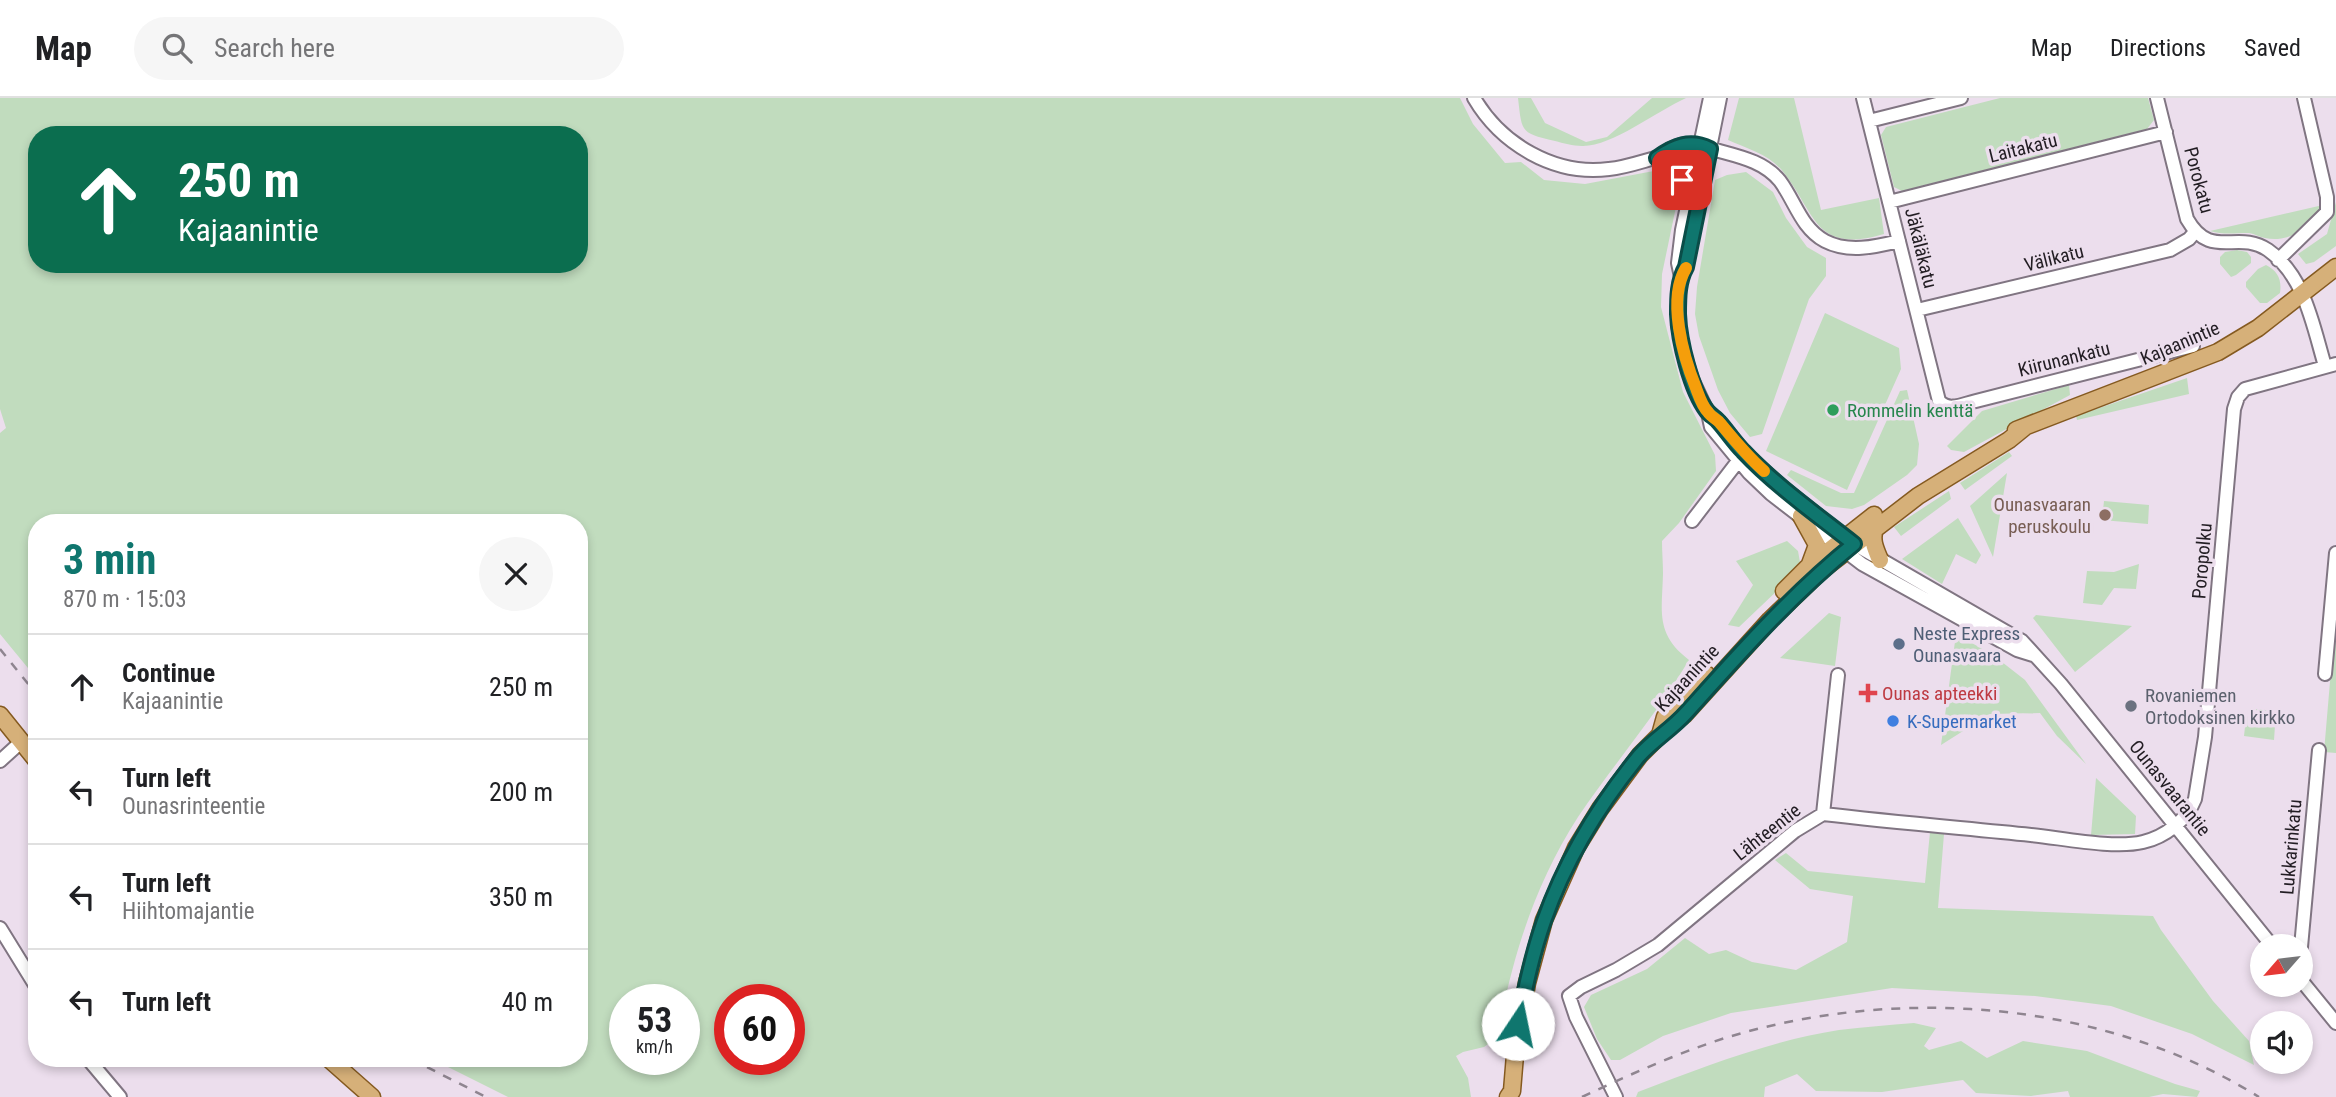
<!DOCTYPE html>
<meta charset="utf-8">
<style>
:root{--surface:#fff;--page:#f6f6f6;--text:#202124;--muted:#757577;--line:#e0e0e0;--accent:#0f766e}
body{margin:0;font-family:"Roboto Condensed",sans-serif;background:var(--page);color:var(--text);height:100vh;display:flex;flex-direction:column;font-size:26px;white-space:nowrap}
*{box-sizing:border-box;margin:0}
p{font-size:23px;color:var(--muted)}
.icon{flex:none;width:38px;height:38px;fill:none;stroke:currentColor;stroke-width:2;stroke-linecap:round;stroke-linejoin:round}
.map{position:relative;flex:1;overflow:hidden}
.drawer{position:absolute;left:28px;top:416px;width:560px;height:553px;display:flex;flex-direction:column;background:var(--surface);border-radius:28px;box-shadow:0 4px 10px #0003}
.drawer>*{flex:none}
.guide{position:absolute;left:28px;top:28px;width:560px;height:147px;border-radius:28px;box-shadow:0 4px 10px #0003;background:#0b6e4f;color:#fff;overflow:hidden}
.needle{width:46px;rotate:242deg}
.fabs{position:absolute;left:2250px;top:836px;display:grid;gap:14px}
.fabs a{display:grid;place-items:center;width:63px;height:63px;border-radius:50%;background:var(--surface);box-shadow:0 4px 10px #0003;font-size:35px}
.speed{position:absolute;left:609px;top:886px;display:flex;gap:14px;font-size:35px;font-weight:700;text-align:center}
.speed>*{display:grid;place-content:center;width:91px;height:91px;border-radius:50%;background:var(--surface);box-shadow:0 4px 10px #0003;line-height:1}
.speed small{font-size:18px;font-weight:400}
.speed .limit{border:10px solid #d22;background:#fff;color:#111}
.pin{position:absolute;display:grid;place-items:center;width:60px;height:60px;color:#fff;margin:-30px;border-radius:14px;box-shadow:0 4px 10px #0006}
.me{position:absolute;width:77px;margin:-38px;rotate:11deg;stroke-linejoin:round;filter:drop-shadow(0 0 5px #0008)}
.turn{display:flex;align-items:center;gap:24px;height:147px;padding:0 35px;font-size:32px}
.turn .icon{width:91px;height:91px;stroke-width:2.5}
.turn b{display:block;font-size:49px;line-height:60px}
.round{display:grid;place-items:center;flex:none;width:74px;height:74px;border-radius:37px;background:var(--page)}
.overview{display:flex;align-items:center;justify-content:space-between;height:119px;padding:0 35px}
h1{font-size:42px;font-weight:700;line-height:52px;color:var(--accent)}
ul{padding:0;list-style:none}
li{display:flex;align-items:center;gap:21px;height:105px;padding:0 35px;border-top:2px solid var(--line)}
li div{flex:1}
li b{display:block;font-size:26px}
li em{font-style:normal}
header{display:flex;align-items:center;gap:42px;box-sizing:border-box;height:98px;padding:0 35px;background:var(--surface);border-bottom:2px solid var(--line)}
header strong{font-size:33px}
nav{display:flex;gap:38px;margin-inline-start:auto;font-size:24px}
.search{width:490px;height:63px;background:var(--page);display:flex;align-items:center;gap:18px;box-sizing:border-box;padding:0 24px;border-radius:38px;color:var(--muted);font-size:26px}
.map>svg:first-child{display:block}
</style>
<header>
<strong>Map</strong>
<div class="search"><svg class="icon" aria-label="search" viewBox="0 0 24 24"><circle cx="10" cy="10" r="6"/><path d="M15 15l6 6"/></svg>Search here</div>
<nav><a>Map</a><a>Directions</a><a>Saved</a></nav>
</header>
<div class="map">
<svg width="2336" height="999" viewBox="0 0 2336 999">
<rect width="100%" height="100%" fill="#ecdeed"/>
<!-- green -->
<path fill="#c1dcbe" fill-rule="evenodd" d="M0,0h1460l13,26 32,39 16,-1 23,18 41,4 74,-14 13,3 5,14v15l-15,72 -1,33 22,85 32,63 1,16 -37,52 -17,18c0,11 1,22 1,33 -1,38 -8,60 26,86 -33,55 -75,104 -111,157 -43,67 -67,142 -80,220l-14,10 -21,5 -7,4 12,22 3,19h-963l-76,-38h147v-536h-542v156l-37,-45v-201l6,-5 -6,-19zM37,37h542v129h-542zM625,901h59v60h-59zM730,901h59v60h-59z
M1518,0h13l14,25 41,19 21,-5 45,-39h34c-29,13 -75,49 -104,48 -9,0 -19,-3 -27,-5 -35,-8 -33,-9 -37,-43z
M1739,0h55l27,112 58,-12 5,36c-69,20 -67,-18 -100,-61 -13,-18 -36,-24 -56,-33z
M2000,0h148l6,22 -7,9 -245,62 -8,-4 -13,-52 5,-8z
M1746,74l27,20 13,26 21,29 19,11v18l-17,23 -47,135 -12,3 -20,-24 -12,-23 -19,-54 -4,-22 2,-27 18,-107 12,-5z
M2336,104v44l-22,16 -8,2 -8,-10 29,-20z
M2323,107c-9,22 -33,38 -58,33 -6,-1 -10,-4 -16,-5 -14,0 -26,2 -39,-2z
M2237,152l10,2 4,5v6l-15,12 -5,2 -11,-13v-7l5,-5z
M2266,167c12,6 16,15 14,28l-13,10h-7l-14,-16v-5l12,-13z
M1825,215l74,35 2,21 -54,121 -81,-39z
M2187,280l2,16 -112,26 -1,-4z
M2069,287l1,10 -106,57 -13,-2 -4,-4 35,-35z
M1907,292l12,54 -2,21 -10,10 -43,30 -12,4 -26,-3 -39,-31 4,-5 50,23h13l46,-102z
M2009,354l3,4 -47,34 -5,-7z
M2007,375l-14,84 -23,-51z
M1949,393l2,8 -50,37 -7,-9z
M2104,403l45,4 -1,19 -46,-4z
M1958,420l23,37 -5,9 -20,-10 -14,30 -40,-25z
M1787,443l11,10 3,17 -62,59 -11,-2 25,-40 -17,-24z
M2139,466l-3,25 -22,-1 -12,17 -19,-2 4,-32 27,1z
M1829,515l12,4 -6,49 -55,-8z
M2036,517l96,11 -57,46 -42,-54z
M1956,536l37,21 32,25 61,84 -29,-28 -17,-23 -50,1 -49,31z
M2334,537l2,1v117l-12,-1z
M2255,611l21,2 -2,29 -30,-4 2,-18z
M2096,680l40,38 -1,18 -44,1z
M1930,734l14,2 -6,74 215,8 8,14 52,71 36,40 5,24 -62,-31 -81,-28 -76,-10 -143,-8 -161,25 -68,23 -43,24h-9l-14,-21 -13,-32 7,-12 56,-26 38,-31 24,16 17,-4 26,12 44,8 51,-28 6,-46 -43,-7 -35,-29 11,-7 22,18 117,12z
M1914,925l22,5 -12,18 5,4 32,-9 26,17 36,-17 64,10 88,33 25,7 -3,6 -34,-3 -14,3h-79l-2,-6 -37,5 -55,-3 -13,-13 -81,12 -66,-1 -19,-17 -32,13 -1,10h-128l2,-5c66,-25 131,-51 201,-62 24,-3 50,-5 75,-7z"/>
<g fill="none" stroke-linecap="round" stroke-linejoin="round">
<!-- minor casing -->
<g stroke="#807582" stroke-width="16">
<path id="minor" d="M1474,0c27,46 80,78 135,71 20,-2 39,-10 58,-14 13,-3 25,3 37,-3
M1710,0l-28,132 -4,33 3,14 -3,23v25l6,28 8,26 16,34 3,14 38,46 22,21 74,57 17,13 155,86 16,5
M1863,0l76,303c10,11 24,3 37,0l217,-55
M2157,0l30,121c24,42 50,10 81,31 37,26 45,76 57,116
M1869,23l92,-23
M1657,60c9,-7 18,-13 29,-14 11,-1 16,3 26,5 24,7 51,11 68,32 15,20 21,47 45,60 23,12 50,6 74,0
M1657,60c21,8 26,16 29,38
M1889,104l277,-70
M2278,162l49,-48v-15l-23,-99
M1681,178l5,-9 34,-169
M1917,212l253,-60 19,-11 6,-7
M1708,315l10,7 27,33 35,32 74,59 168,97 39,43 212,263
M1692,423l50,-65
M2325,576l11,-121
M0,663l21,-19
M1823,716l15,-139
M0,830l37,60
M2301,849l18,-197
M2301,882l35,43
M88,961l32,38
M1616,999l-40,-80 -7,-21 12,-9 35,-17 42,-25 137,-114 28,-17c69,8 139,14 208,21 31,3 83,14 112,7 22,-5 44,-22 52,-43l10,-62 29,-328 4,-12 7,-8 91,-25"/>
</g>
<!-- major casing -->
<g stroke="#855a20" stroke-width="19">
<path id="major" d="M2016,332l202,-78 40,-24 78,-61
M1801,418l16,29 -7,19
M1875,430c-4,12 0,20 5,32
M1784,493l24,-24 66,-52
M0,617l37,46
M1660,637l5,-18 41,-43
M329,961l43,38
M1508,999l4,-6 3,-36 12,-72 17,-63 32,-72 24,-39 40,-54 20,-20 24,-20 86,-95 52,-50 96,-74 91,-56 16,-13"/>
</g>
<!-- minor -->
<use href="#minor" stroke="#fff" stroke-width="12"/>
<!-- major -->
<use href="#major" stroke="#d6b079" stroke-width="16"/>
<!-- rail -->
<path stroke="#8f8590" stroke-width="2.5" stroke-dasharray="9 9" stroke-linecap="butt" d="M0,551l37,46
M411,961l75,38
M1582,999c47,-22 93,-43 143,-59 173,-53 378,-38 534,59"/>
</g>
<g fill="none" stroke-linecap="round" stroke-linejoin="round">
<!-- route casing -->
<g stroke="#0a4d48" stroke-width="18">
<path id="route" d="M1518,926c7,-34 14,-69 26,-103 21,-60 55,-116 95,-165 14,-16 33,-27 47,-43 54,-60 105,-118 168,-169 -38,-30 -78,-58 -111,-93 -9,-9 -16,-20 -24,-29 -3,-4 -9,-7 -12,-11 -16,-21 -28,-70 -29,-97 0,-16 0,-33 8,-47l24,-118c-20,-10 -36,-3 -53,9l17,8 8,14"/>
</g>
<!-- route -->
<use href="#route" stroke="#0f766e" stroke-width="12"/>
<!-- slow -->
<path stroke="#f59e0b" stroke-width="12" d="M1686,170c-19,31 -3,88 10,120 3,8 6,18 12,24 3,5 9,7 12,11 14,17 27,33 44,48"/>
</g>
<!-- markers -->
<circle fill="#2e9e5b" stroke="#ecdeed" stroke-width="2.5" cx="1833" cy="312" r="7"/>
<circle fill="#8d6e63" stroke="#ecdeed" stroke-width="2.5" cx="2105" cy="417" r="7"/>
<circle fill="#5c6f8a" stroke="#ecdeed" stroke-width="2.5" cx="1899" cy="546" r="7"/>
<path fill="#e0444e" stroke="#ecdeed" stroke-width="2.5" d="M1864.5 584.5h7v7h7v7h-7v7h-7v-7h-7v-7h7z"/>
<circle fill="#6b7280" stroke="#ecdeed" stroke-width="2.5" cx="2131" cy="608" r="7"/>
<circle fill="#3f7fe0" stroke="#ecdeed" stroke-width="2.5" cx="1893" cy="623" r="7"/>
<g text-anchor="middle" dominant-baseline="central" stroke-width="7" stroke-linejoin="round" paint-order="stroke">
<!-- street labels -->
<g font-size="19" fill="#221d23" stroke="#ecdeed">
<text transform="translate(2023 50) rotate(-14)">Laitakatu</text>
<text transform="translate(2199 82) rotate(75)">Porokatu</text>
<text transform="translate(1921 150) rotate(76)">Jäkäläkatu</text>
<text transform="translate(2054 160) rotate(-14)">Välikatu</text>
<text transform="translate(2180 245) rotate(-23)">Kajaanintie</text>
<text transform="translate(2064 261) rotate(-14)">Kiirunankatu</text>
<text transform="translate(2202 463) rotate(-85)">Poropolku</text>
<text transform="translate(1687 580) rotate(-47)">Kajaanintie</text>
<text transform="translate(2170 690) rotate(51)">Ounasvaarantie</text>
<text transform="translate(1767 734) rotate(-38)">Lähteentie</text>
<text transform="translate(2291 749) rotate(-85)">Lukkarinkatu</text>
</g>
<!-- leisure labels -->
<g font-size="19" fill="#27864d" stroke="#ecdeed" text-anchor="start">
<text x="1847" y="312">Rommelin kenttä</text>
</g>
<!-- education labels -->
<g font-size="19" fill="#785e54" stroke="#ecdeed" text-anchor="end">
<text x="2091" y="406">Ounasvaaran<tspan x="2091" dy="22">peruskoulu</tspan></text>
</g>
<!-- service labels -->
<g font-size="19" fill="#4e5e75" stroke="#ecdeed" text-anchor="start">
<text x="1913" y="535">Neste Express<tspan x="1913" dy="22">Ounasvaara</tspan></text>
</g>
<!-- health labels -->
<g font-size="19" fill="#be3a42" stroke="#ecdeed" text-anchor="start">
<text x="1882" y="595">Ounas apteekki</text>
</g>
<!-- worship labels -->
<g font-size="19" fill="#5b616d" stroke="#ecdeed" text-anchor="start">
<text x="2145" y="597">Rovaniemen<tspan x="2145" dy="22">Ortodoksinen kirkko</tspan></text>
</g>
<!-- shop labels -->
<g font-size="19" fill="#366cbe" stroke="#ecdeed" text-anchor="start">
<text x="1907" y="623">K-Supermarket</text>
</g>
</g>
</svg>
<div class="fabs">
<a><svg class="needle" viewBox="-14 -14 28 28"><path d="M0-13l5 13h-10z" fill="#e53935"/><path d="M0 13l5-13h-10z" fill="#757577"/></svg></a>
<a><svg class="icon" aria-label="sound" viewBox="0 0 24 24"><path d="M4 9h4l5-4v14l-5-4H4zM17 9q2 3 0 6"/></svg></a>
</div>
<div class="speed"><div>53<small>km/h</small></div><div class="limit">60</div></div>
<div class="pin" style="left:1682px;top:82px;background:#d93025"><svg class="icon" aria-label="arrive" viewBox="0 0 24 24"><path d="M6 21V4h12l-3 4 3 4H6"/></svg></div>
<svg class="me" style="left:1518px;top:926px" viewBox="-20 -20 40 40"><circle r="19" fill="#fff"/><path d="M0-13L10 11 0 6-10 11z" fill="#0f766e"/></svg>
<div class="guide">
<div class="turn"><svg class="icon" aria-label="ahead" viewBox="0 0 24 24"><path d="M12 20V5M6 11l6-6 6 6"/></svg><div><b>250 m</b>Kajaanintie</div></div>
</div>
<section class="drawer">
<div class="overview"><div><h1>3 min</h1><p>870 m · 15:03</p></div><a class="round"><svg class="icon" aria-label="close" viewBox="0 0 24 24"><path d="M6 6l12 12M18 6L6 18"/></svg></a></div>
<ul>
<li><svg class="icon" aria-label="ahead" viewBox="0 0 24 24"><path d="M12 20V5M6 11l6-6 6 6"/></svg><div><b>Continue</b><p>Kajaanintie</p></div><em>250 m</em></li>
<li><svg class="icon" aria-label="left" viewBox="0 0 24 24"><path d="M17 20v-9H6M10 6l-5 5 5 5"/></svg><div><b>Turn left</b><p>Ounasrinteentie</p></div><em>200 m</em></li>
<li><svg class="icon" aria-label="left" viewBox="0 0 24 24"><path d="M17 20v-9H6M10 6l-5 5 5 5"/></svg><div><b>Turn left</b><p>Hiihtomajantie</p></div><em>350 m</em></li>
<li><svg class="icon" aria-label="left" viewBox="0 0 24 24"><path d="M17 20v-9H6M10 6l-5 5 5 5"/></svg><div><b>Turn left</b></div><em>40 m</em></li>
</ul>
</section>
</div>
